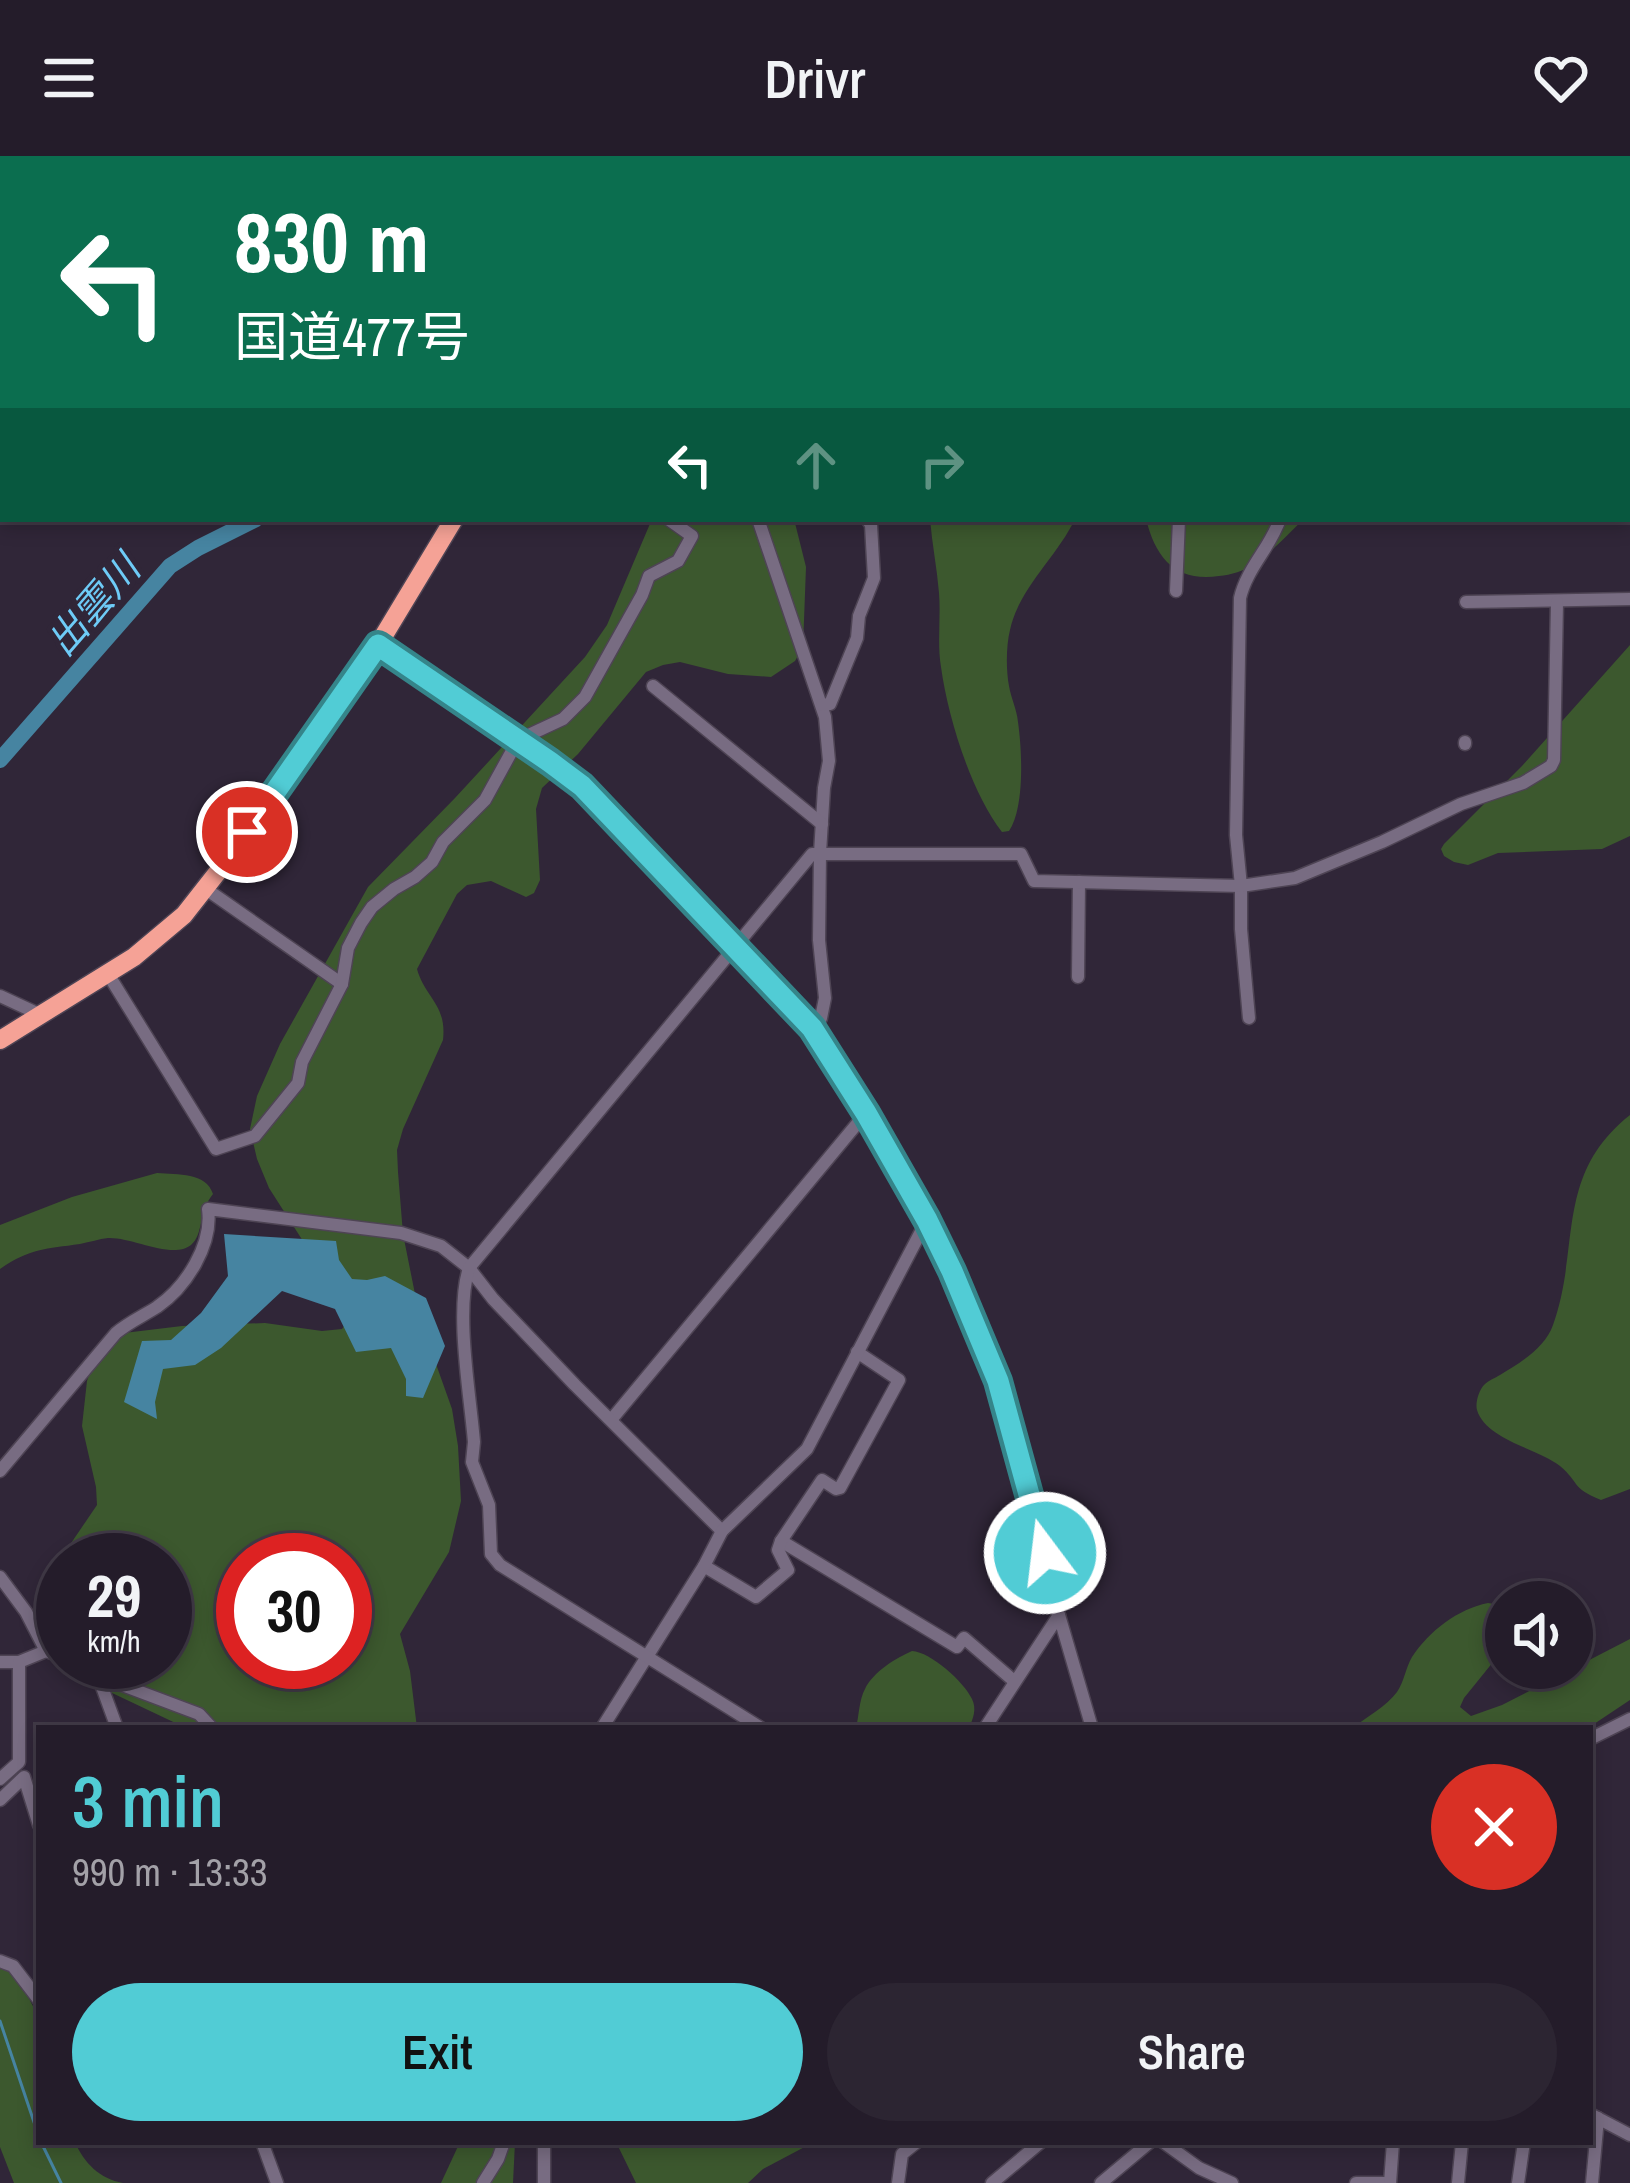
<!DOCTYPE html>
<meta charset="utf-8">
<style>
:root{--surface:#241c2a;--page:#2c2532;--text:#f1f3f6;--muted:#a3a1a8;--line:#413a47;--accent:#51ccd5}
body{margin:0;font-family:"Archivo Narrow","Noto Sans JP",sans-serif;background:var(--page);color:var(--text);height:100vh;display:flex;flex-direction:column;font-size:45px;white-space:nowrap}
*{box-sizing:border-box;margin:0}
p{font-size:39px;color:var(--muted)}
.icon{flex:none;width:66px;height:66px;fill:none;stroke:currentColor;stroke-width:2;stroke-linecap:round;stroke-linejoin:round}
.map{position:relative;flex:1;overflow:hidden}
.side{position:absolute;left:36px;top:1569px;width:1557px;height:420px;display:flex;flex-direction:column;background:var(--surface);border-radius:0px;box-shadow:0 6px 18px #0003,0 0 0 3px var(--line)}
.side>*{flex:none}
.guide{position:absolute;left:0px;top:0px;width:1632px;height:366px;box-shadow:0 6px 18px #0003,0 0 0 3px var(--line);background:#0b6e4f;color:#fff;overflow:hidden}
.buttons{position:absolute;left:1485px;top:1425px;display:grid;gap:24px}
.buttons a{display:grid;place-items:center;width:108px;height:108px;border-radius:50%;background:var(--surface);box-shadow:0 6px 18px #0003,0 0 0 3px var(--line);font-size:60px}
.speed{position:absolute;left:36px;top:1377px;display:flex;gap:24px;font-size:60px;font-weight:700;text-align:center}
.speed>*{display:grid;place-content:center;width:156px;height:156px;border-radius:50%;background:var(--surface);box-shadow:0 6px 18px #0003,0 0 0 3px var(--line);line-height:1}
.speed small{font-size:30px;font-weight:400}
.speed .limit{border:18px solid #d22;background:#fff;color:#111}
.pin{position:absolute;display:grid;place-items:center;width:102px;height:102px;color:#fff;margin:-51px;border:6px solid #fff;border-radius:50%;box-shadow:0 3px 12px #0007}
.me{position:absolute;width:132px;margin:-66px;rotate:345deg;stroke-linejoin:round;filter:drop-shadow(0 0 9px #0008)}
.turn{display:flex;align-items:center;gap:42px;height:252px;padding:0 36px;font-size:54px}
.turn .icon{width:156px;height:156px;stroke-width:2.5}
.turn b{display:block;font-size:84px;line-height:102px}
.lanes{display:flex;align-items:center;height:114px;padding:0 36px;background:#0003;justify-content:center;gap:60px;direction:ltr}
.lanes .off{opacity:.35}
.round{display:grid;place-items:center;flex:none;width:126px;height:126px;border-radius:63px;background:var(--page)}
.head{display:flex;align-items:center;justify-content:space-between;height:204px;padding:0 36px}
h1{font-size:72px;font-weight:600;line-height:90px;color:var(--accent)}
.button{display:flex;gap:24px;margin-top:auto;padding:24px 36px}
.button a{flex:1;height:138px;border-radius:72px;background:var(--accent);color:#111;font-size:48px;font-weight:600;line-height:138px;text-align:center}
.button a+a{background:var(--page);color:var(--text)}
header{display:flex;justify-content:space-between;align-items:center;height:156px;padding:0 36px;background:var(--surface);font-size:54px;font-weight:600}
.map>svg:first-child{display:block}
.green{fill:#3c582e;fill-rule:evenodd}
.water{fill:#4684a1}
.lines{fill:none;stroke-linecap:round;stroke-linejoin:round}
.stream{stroke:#4684a1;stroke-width:3}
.river{stroke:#4684a1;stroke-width:16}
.minor-casing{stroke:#4e4454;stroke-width:15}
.highway-casing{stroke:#4e4454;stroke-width:21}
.minor{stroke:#786c82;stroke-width:12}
.highway{stroke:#f5a296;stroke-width:18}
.route-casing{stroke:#35858a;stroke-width:30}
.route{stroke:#51ccd5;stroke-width:21}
.labels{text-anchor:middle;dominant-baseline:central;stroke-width:10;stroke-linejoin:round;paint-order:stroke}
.water-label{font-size:39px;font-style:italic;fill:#6ecbf7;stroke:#302638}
</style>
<header><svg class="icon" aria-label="menu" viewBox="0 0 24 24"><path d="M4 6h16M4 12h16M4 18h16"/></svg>Drivr<svg class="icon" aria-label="heart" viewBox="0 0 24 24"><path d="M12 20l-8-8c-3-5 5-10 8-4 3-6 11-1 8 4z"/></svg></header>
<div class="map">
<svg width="1630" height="2027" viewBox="0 0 1630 2027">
<rect width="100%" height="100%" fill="#302638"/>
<g class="green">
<path d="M652,363h142l12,48 -3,80 -8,14 -24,16 -43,-3 -48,-12 -17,3 -17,7 -68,82 -36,34 -6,21 4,71 -6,13 -8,4 -35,-16 -24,4 -10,9 -40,75c8,29 30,35 26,71l-40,89 -6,21 1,22 5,62 17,85 32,90 6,37 3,55 -12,51 -49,82 10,37 7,57h-231l-76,-36 -40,-30h95v-102h-102v93l-17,-31 -2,-21 2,-21 51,-75 -1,-18 -14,-61 5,-45 10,-30 27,-18 58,-7 83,-3 57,8 20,-2 9,-13 -82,-128 -12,-29 -7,-30 7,-33 23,-52 88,-157 87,-89 130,-141 22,-32zM243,1404h102v102h-102z"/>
<path d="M930,363h145c-18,38 -56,69 -65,111 -4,16 -4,40 -1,56 2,12 8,24 9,36 4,28 7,85 -9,109l-7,1c-31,-40 -54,-114 -61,-165 -4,-24 0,-50 -2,-74 -2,-25 -7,-49 -9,-74z"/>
<path d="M1146,363h158c-16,15 -32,33 -49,45 -11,7 -24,11 -36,12 -43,6 -63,-17 -73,-57z"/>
<polygon points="1630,489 1630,680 1602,693 1498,697 1468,709 1454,706 1444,700 1441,693 1444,688 1522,610"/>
<path d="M1630,959v374l-29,11c-30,-12 -21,-17 -41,-34 -21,-17 -74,-26 -83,-56 -2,-7 2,-20 7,-25 5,-5 11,-7 16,-10 20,-12 45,-27 53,-50 28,-78 1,-150 77,-210z"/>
<path d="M157,1017c21,2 49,-1 56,21 -15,18 -9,40 -22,51 -19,15 -58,-8 -83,-7 -9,1 -18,4 -28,6 -34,5 -50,4 -80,25v-44l72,-28z"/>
<path d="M1488,1447l18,3v40l-42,52 -4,9 11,9 31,-11 128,-66v61l-42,28h-235c13,-11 34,-22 44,-36 7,-10 9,-25 15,-35 17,-26 46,-48 76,-54z"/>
<path d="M912,1495c19,1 52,31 60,48 5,10 1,20 -3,29h-113c3,-12 3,-28 9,-39 8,-17 31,-31 47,-38z"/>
<path d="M0,1802l19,21 20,39v124h36c9,21 25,37 48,41h-109l-14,-36z"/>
<polygon points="460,1986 515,1986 513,2027 441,2027"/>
<polygon points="616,1986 814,1986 763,2013 748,2027 636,2027"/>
</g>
<polygon class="water" points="224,1078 336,1085 339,1104 352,1123 367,1124 385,1120 426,1142 445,1190 423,1242 406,1240 406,1223 391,1192 356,1196 335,1153 282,1135 221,1192 195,1209 163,1213 155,1246 157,1263 124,1246 142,1185 171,1184 201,1157 228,1120"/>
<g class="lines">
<g class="stream">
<polyline points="0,1865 39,1981"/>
<polyline points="41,1986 61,2027"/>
</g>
<g class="river">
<polyline points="537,0 538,3"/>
<polyline points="0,604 170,410 198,392 256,363"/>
</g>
<g class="minor-casing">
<g id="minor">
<polyline points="1170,0 1174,3"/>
<polyline points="1398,0 1400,3"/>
<polyline points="969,3 971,0"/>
<polyline points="1629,19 1630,19"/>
<polyline points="1629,233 1630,233"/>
<polyline points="758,363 825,561 829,605 824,632 820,697 819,784 825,842 821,862 812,872 839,910 927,1064 998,1225 1059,1459 1092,1572"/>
<polyline points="1176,435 1179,363"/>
<polyline points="1466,446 1630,443"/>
<polyline points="378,489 551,606 582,630 812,872"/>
<polyline points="653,530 822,668"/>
<polyline points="822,549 830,548 857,482 859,460 874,422 871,369 867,363"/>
<polyline points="1465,588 1465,586"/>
<polyline points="206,733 342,828"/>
<polyline points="108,818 216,993 255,980 298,927 302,906 342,828 348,792 361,767 372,751 394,733 415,721 432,706 443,686 485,644 518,584 563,563 585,541 642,439 649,420 678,405 692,380 668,363"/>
<polyline points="1078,821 1079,726"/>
<polyline points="0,840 41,859"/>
<path d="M1249,862l-8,-89v-43l-5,-51 4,-237c7,-30 30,-50 40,-79"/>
<polyline points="611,1264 866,957"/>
<path d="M0,1315l116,-138c13,-11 27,-17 41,-26 29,-20 56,-62 51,-98l193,24 40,13 28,22 24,31 82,86 147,146"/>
<polyline points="781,1385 957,1491 964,1482 1014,1525"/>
<polyline points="704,1410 756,1441 788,1414 778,1394 781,1385 822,1324 836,1333 840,1332 899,1224 857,1196"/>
<polyline points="0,1421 26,1456 46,1495 63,1501"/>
<polyline points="0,1506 19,1506 46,1495"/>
<polyline points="72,1506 98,1520 199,1558 212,1572"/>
<polyline points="98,1520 117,1572"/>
<polyline points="602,1572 704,1410 722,1375 807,1293 927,1064"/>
<path d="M761,1572l-261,-163 -9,-11 -2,-49 -17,-43 2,-20c-4,-48 -19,-131 -5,-174l343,-414h209l13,27 207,5 54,-8 87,-36 79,-38 62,-21 28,-17 3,-6 3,-158"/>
<polyline points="985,1572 1059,1459"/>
<polyline points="1590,1583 1630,1563"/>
<polyline points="0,1623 19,1606 19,1506"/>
<polyline points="0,1644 24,1621 39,1669"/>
<polyline points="0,1805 13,1810 39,1844"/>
<polyline points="1590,1958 1630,1979"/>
<polyline points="262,1986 277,2027"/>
<polyline points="544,1986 544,2027"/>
<polyline points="1163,1986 1199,2012 1232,2027"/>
<polyline points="483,2027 498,2003 504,1986"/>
<polyline points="898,2027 902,1998 917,1986"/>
<polyline points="992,2027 1041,1986"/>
<polyline points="1101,2027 1150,1986"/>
<polyline points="1356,2027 1387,2027"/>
<polyline points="1390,2027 1393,1986"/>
<polyline points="1458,2027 1462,1986"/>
<polyline points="1518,2027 1524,1986"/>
<polyline points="1592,2027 1598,1962"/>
</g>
</g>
<g class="highway-casing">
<g id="highway">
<polyline points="782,3 787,0"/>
<polyline points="0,884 134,801 184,759 224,708 378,489 454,363"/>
</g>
</g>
<use href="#minor" class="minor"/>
<use href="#highway" class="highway"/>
</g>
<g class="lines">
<g class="route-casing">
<polyline id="route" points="247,676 378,489 550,606 582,630 812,872 866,957 927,1064 952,1115 998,1225 1045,1397"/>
</g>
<use href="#route" class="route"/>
</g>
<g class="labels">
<g class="water-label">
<text transform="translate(93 449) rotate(-49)">出雲川</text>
</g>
</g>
</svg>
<div class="buttons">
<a><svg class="icon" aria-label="sound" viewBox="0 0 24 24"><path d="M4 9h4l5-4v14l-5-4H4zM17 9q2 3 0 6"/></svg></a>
</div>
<div class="speed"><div>29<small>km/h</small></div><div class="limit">30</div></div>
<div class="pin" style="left:247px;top:676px;background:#d93025"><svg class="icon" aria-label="arrive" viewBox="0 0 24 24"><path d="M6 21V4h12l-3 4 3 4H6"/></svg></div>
<svg class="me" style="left:1045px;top:1397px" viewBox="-20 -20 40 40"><circle r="17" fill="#51ccd5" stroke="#fff" stroke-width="3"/><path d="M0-11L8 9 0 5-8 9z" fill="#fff"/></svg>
<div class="guide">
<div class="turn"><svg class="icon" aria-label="left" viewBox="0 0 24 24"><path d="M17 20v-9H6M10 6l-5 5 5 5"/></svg><div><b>830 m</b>国道477号</div></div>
<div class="lanes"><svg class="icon" aria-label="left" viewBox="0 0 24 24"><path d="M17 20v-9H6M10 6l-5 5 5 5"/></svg><svg class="icon off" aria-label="ahead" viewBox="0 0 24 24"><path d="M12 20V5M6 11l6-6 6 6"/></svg><svg class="icon off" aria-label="right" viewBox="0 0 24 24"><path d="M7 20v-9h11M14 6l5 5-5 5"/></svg></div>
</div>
<section class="side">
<div class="head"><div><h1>3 min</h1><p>990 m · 13:33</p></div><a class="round" style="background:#d93025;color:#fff"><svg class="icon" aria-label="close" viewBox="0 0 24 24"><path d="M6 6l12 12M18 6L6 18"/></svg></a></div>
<div class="button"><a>Exit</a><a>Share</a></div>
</section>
</div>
